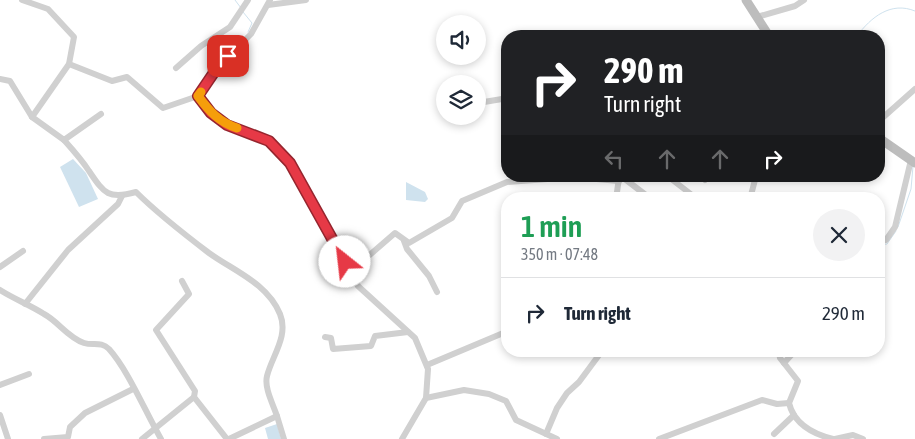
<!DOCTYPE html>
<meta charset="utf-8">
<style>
:root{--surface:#fff;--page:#f2f2f3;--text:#1f2937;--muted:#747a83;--line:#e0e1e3}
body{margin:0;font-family:"Asap Condensed",sans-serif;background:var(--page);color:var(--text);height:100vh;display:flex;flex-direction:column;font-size:19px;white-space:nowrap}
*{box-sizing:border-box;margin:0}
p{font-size:16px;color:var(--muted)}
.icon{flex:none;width:28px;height:28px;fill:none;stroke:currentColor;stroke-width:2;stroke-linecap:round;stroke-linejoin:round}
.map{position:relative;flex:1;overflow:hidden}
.sheet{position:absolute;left:501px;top:192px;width:384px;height:165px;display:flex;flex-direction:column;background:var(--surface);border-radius:20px;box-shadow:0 2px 8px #0003}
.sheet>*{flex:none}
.guide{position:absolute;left:501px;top:30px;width:384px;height:152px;border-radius:20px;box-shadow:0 2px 8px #0003;background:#202124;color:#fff;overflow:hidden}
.tools{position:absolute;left:436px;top:15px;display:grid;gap:10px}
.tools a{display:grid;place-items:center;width:50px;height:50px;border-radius:50%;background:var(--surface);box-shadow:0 2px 8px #0003;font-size:25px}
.pin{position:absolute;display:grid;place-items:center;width:42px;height:42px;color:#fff;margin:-21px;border-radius:10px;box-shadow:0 2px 8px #0006}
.me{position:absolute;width:55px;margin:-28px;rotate:331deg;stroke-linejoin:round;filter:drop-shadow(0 0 4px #0008)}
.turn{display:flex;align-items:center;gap:18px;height:105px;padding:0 20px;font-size:22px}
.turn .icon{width:65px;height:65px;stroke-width:2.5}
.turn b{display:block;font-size:35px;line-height:42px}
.lanes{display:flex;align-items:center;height:48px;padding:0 20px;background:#0003;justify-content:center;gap:25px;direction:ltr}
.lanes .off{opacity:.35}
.round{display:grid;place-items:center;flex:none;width:52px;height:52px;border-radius:26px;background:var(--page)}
.summary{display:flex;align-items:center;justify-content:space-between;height:85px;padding:0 20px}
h1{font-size:30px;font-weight:600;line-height:38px;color:#1e9e55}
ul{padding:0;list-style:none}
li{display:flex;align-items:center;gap:15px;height:70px;padding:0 20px;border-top:1px solid var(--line)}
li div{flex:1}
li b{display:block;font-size:19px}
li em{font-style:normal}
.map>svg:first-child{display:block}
.water{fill:#cfe2ee}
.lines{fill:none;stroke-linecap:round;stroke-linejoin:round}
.stream{stroke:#cfe2ee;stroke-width:1}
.street{stroke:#d0d0d0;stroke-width:6}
.secondary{stroke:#bdbdbd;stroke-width:9}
.route-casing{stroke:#96252e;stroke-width:12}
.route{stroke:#e63946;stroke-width:9}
.slow{stroke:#f59e0b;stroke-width:9}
</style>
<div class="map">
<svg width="915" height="439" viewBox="0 0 915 439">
<rect width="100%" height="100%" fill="#fff"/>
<g class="water">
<polygon points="73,159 86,173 98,199 79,207 60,167"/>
<polygon points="406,182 425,192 428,199 425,202 406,200"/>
<polygon points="277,424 281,439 268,439 265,428"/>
</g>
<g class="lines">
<g class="stream">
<polyline points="235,0 241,8"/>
<polyline points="243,12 252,23 248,32"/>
<path d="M857,36c14,-19 34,-35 58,-25"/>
<polyline points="898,227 911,189 913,166"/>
<polyline points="879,245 887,244 896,231"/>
</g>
<g class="street">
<polyline points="22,0 48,9 74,37 69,64 32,117"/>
<polyline points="270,0 251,34 217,68 198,96 211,113 227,125 269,141 290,163 358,286 415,338 428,369 426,398"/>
<polyline points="268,5 306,0"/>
<polyline points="757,17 795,6 804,0"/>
<polyline points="69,64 112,81 127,77 163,108 198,96"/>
<polyline points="176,68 201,46 230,27 248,0"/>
<polyline points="0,79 10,81 32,117 64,140 101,114"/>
<polyline points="478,103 508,98"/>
<polyline points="879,121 915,89"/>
<path d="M64,140c9,10 18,20 25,31 15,22 19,29 47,21 22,22 48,42 73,61 25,18 58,30 71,61 9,22 -8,42 -13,62 -3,12 6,28 10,40l-48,23"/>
<polyline points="621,176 651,199"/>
<polyline points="702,176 705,180 709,176"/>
<polyline points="670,178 692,195 690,199"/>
<polyline points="616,199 619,178"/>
<polyline points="750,199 756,176"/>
<polyline points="404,241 407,249 429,276 437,292"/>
<polyline points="879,241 886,240 895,227 911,160"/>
<polyline points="0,267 23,251"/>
<polyline points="350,272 395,233 409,243 452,218 462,201 507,182 574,177 619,181"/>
<polyline points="182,281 189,294 156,330 195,391 194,397 227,439"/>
<path d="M0,290c14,9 30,15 44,24 15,8 23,23 40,29 9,3 17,-2 25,6 19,21 37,64 52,90"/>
<polyline points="25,304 68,250 118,204 122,196"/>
<polyline points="325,337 331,338 333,349 371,346 375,336 408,332"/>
<path d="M779,351l1,7 18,23 -9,22c5,21 24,31 44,36"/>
<polyline points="784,363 795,351"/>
<polyline points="427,365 508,331"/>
<polyline points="0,385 29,374"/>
<polyline points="0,415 8,439"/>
<polyline points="277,416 284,439"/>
<polyline points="546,434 557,408 567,393 579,382 602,351"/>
<polyline points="774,434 794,415"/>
<polyline points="44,439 68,437 70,427 85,413 133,389"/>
<polyline points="142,439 194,397"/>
<polyline points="402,439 426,398 464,390 489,394 506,401 516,420 557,439"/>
<polyline points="659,439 762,400 777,404 789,403"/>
<polyline points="835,439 853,435 863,439"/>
</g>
<g class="secondary">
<polyline points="746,0 769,36"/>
<polyline points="879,138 915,163"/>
</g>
</g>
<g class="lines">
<g class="route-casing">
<polyline id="route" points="228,56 217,68 198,96 211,113 227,125 269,141 290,163 345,262"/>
</g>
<use href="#route" class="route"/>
<path class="slow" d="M201,92l-3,4c11,15 21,26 39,32"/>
</g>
</svg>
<div class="tools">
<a><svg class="icon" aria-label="sound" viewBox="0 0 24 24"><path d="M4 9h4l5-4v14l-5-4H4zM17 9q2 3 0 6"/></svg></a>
<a><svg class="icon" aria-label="layers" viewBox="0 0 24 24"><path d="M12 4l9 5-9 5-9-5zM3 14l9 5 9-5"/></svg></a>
</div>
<div class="pin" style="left:228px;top:56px;background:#d93025"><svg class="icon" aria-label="arrive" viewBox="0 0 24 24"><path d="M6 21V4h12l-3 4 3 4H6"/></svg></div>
<svg class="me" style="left:345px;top:262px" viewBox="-20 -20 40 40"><circle r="19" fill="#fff"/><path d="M0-13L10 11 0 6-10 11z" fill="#e63946"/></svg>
<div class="guide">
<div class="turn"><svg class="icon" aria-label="right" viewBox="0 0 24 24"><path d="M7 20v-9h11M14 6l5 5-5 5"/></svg><div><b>290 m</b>Turn right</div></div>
<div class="lanes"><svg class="icon off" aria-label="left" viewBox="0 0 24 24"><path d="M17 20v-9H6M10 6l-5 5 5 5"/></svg><svg class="icon off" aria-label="ahead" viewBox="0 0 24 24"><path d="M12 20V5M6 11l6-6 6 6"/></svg><svg class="icon off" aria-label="ahead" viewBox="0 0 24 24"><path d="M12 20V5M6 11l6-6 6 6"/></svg><svg class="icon" aria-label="right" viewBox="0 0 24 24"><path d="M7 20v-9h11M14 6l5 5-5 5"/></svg></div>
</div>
<section class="sheet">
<div class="summary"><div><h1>1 min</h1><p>350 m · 07:48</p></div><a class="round"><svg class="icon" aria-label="close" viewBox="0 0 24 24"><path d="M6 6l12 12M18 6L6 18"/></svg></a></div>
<ul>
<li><svg class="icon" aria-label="right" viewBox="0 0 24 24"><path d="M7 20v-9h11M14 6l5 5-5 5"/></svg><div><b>Turn right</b></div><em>290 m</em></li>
</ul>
</section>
</div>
